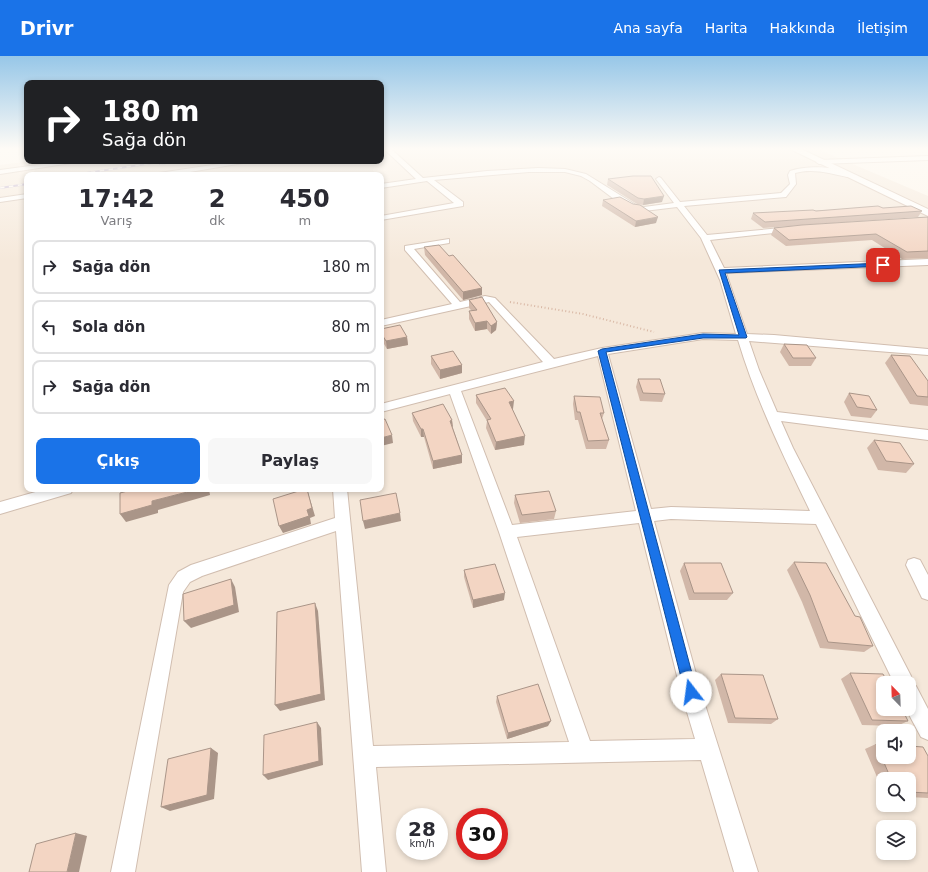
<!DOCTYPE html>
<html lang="tr">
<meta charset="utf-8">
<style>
:root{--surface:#fff;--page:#f7f7f7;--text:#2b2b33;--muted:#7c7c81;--line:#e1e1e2;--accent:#1a73e8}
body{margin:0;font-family:"DejaVu Sans",sans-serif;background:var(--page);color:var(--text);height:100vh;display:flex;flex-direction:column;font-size:15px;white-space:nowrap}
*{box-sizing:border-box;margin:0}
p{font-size:13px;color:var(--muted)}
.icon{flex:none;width:22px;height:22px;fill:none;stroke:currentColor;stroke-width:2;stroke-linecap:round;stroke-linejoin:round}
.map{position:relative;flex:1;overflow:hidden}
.drawer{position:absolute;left:24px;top:116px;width:360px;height:320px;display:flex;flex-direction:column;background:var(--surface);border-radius:8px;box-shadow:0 2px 6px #0003}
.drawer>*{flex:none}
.banner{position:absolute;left:24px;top:24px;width:360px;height:84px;border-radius:8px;box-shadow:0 2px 6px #0003;background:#202124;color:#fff;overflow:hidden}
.needle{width:26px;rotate:337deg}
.buttons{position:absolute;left:876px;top:620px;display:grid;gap:8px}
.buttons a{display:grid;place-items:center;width:40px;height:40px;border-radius:8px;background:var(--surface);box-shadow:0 2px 6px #0003;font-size:20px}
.speed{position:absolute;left:396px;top:752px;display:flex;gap:8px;font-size:20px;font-weight:700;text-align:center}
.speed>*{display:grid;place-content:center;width:52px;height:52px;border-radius:50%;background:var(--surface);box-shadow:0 2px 6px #0003;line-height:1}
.speed small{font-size:10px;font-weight:400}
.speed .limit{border:6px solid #d22;background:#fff;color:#111}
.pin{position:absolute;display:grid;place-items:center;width:34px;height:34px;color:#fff;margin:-17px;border-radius:8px;box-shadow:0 2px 6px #0006}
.me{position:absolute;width:44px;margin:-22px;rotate:345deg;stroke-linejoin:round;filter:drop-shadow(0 0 3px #0008)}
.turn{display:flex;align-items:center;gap:14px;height:84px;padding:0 12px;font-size:18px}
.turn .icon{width:52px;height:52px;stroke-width:2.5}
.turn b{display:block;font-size:28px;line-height:34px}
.eta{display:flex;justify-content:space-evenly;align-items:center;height:68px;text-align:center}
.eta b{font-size:24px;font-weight:700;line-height:28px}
.button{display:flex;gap:8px;margin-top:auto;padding:8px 12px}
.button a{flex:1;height:46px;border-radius:8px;background:var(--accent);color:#fff;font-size:16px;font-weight:700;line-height:46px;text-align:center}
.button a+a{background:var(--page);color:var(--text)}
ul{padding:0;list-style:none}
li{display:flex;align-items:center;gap:12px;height:54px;margin:0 8px 6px;padding:0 4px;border:2px solid var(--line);border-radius:8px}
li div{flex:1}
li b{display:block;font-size:15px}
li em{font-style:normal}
header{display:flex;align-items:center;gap:24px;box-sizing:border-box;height:56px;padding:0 20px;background:var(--accent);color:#fff}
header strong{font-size:19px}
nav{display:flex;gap:22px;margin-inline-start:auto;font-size:14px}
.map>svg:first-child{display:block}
.residential{fill:#f5e8da;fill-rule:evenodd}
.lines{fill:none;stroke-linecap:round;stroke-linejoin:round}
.minor-casing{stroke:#d1beb0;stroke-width:2}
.secondary-casing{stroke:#d6c0b0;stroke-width:2}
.path{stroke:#d9b8a5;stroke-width:2;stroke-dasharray:1 2.5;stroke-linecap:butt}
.minor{fill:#fff;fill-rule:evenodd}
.secondary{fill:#fff;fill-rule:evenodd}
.rail-casing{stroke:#b9a8c9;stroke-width:2}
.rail{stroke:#fffaf3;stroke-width:1.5;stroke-dasharray:4.5;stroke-linecap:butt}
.wall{fill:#d1b7a8}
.shaded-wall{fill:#aa9588}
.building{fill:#f3d5c3;stroke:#aa9588}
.route{fill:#1a73e8;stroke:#114b97}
</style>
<header>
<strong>Drivr</strong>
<nav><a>Ana sayfa</a><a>Harita</a><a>Hakkında</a><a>İletişim</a></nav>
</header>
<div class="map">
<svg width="928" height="816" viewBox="0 0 928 816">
<rect width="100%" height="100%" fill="#fdf6ec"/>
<path class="residential" d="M381,92h434l113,48v676h-928v-707l31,-4h350zM27,119h354v314h-354zM883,627h26v26h-26zM883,675h26v26h-26zM883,723h26v26h-26zM405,761h34v34h-34zM465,761h34v34h-34zM883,771h26v26h-26z"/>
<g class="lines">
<g class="minor-casing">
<g id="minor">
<path d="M383,92h7l33,30 64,-7 51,-3 27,1 21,5 50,31 8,2 30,-4 -18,-24 3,-2 2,1 19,24 101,-9 9,-9 -2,-9 2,-4c15,-5 47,-6 60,4l-3,2c-17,-4 -35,-9 -52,-4l1,11 -10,13 -102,9 23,29 85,-8 4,2 -4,2 -82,9 14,28 204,-9v6l-202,8 21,61 27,1 154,14v6l-179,-14 10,29 18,42 151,18v10l-147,-19 12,27 118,228 2,9 3,1 12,23v31l-7,-3 -15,-28h3v-26h-15l-78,-159 -145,-5 -17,2 47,171 57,180h-24l-33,-112 -325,7 10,105h-24l-26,-341 -134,45 -12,6 -7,10 -48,280h-24l58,-287 9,-13 13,-7 144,-47 -2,-29h14l26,257 196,-4 -70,-210 -49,-138 -69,18v-8l162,-42 -54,-60 -108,24v-6l71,-16 -47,-54v-4l44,-7v4l-35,6 46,53 25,-6 10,2 59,61 48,-11 101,-15 33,1 -16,-54 -19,-42 -24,-31 -33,4 -12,-2 -18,-10 -24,-18 -9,-5 -16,-4h-36l-95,8 29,22v4l-82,14v-4l73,-13 -27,-22 -46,7v-4l35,-5zM703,283l35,1c18,60 45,115 72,171l-139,-4 -20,2 -43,-155zM598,300l38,155 -124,14 -51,-134zM639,467l42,169 14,47 -105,2 -73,-204z"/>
<polygon points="928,100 928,104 819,108 816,106 819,104"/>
<polygon points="67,105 84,105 0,118 0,114"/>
<polygon points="239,105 255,105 172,119 156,119 159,117"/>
<polygon points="27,138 27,142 0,146 0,142"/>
<polygon points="46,433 73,433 71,437 0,458 0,446"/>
<polygon points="914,502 920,504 928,519 928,544 922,542 906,509 908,504"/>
</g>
</g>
<g class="secondary-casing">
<polygon id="secondary" points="788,92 799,92 928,153 928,160"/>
</g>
<polyline class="path" points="510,246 583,258 654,276"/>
<use href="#minor" class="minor"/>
<use href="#secondary" class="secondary"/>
<g class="rail-casing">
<g id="rail">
<polyline points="160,108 180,105"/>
<polyline points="73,119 166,105"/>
<polyline points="0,132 27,128"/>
</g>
</g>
<use href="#rail" class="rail"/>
</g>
<g class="wall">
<polygon points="608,123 662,146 643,149 637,148 607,129"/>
<polygon points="603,144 656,167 635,171 602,150"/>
<polygon points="883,152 922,155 918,161 763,172 751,163 753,157"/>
<polygon points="928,161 928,202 902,203 872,184 786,190 771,179 774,172"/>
<polygon points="424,191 449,200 482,232 482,239 463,244 425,199"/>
<polygon points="469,244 497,266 496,274 491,278 487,273 475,275 469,263 469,255 472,255 469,252"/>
<polygon points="381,273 407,281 408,289 387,293 381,283"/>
<polygon points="784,288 816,302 811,310 789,310 780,296"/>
<polygon points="891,299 928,325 928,350 910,348 885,307"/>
<polygon points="431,300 462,309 462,317 440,323 431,308"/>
<polygon points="638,323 665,338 662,346 640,345 636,331"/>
<polygon points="849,337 877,354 871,362 851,360 844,346"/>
<polygon points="476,339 513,353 512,353 524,389 495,394 486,372 487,365 476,347"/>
<polygon points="574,340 604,357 602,363 609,384 606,393 586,393 578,364 575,364 573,348"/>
<polygon points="412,357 452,364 453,372 462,399 462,407 433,413 424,381 421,381 413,365"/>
<polygon points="874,384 914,408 906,417 878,414 867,392"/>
<polygon points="515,439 556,455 554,463 520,467 514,447"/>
<polygon points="794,506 855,560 873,590 864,596 820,592 802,546 787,514"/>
<polygon points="684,507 733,537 727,544 689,544 680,515"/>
<polygon points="464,514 504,544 473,552 464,521"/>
<polygon points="850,617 908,665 897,670 862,669 841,623"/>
<polygon points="721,618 778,663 771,668 728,667 715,624"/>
<polygon points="497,640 548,670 507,683 496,646"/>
<polygon points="876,688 928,700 928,742 909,741 909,723 883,723 883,735 865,693"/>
</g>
<g class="shaded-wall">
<polygon points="664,140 662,146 643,149 644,143"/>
<polygon points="658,161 656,167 635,171 636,165"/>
<polygon points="482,232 482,239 463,244 463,236"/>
<polygon points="487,265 487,273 475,275 475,267"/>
<polygon points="497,266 496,274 491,278 491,270"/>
<polygon points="407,281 408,289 387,293 386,285"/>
<polygon points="462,309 462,317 440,323 440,314"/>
<polygon points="514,345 513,353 508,354 509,346"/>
<polygon points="452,364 453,372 450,365"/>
<polygon points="421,373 423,373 424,381 421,381"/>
<polygon points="392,379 393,387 381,390 381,382"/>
<polygon points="525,380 524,389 495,394 496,386"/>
<polygon points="462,399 462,407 433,413 433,405"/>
<polygon points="199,433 209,433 210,439 158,454 158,457 126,466 120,458 152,445"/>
<polygon points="307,433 315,460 310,462 311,468 283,477 279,470 307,454"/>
<polygon points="400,457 401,465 365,473 363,465"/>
<polygon points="231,523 235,531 239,556 191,572 184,565"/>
<polygon points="505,537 504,544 473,552 473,544"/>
<polygon points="315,547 318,555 325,644 280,655 275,649"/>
<polygon points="551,665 548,670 507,683 508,677"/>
<polygon points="317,666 321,672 323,709 268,724 263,719"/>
<polygon points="211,692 218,697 214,743 170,755 161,751"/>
<polygon points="76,777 87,780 79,816 67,816"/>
</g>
<g class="building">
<polygon points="633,120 651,120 664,140 644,143 638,142 608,123"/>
<polygon points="620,141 633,148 640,149 658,161 636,165 603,144"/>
<polygon points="878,150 883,152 911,150 922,155 765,166 753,157 813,154 816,155"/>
<polygon points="928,161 928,195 907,196 876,178 789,184 774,172 802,169"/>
<polygon points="439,189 449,200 453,199 482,232 463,236 424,191"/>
<polygon points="482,241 497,266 491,270 487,265 475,267 469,255 477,254 469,244"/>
<polygon points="400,269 407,281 386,285 381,277 381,273"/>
<polygon points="784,288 807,289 816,302 793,302"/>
<polygon points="453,295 462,309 440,314 431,300"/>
<polygon points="891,299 910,300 928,325 928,341 917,340"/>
<polygon points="638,323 660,323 665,338 643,337"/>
<polygon points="505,332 514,345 509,346 525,380 496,386 487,364 491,363 476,339"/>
<polygon points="849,337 869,340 877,354 857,351"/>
<polygon points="574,340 600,341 604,357 600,357 609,384 588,385 580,356 577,356"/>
<polygon points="443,348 452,364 450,365 462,399 433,405 423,373 421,373 412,357"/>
<polygon points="385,363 392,379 381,382 381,364"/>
<polygon points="874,384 900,387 914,408 886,405"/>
<polygon points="135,433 199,433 152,445 152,449 120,458 120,437"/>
<polygon points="305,433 307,433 312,452 307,454 309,460 279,470 273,443"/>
<polygon points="549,435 556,455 522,459 515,439"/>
<polygon points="396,437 400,457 363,465 360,444"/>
<polygon points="794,506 826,507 855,560 860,561 873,590 828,586 810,539"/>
<polygon points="684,507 721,507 733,537 694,537"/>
<polygon points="495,508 505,537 473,544 464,514"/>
<polygon points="231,523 234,549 184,565 183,538"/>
<polygon points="315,547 321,638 275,649 277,556"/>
<polygon points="850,617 883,618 888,627 883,627 883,653 902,653 908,665 872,664"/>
<polygon points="721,618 763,619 778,663 735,662"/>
<polygon points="538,628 551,665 508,677 497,640"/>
<polygon points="317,666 319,705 263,719 264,679"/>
<polygon points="876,688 883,689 883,701 909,701 909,690 923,691 928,700 928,737 909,736 909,723 891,723"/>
<polygon points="211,692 207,739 161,751 168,703"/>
<polygon points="76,777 67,816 29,816 36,788"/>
</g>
<linearGradient id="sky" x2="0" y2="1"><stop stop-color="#97c7e8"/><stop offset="0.45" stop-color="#fefbf6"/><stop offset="1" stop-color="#fefbf6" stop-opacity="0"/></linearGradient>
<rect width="928" height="206" fill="url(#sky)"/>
<polygon class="route" points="883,207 885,210 725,217 747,281 746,282 703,282 606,296 697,636 695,641 691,643 686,641 598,295 602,293 703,278 739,279 719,214"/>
</svg>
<div class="buttons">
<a><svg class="needle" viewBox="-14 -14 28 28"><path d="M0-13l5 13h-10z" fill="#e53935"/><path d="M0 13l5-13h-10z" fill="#7c7c81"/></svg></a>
<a><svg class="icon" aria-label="sound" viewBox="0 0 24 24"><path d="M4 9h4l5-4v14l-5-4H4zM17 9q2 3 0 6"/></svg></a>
<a><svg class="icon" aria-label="search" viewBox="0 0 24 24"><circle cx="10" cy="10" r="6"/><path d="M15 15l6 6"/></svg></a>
<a><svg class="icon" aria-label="layers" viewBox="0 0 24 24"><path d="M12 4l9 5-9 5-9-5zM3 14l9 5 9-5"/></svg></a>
</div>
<div class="speed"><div>28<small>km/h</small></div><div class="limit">30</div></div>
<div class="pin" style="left:883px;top:209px;background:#d93025"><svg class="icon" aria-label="arrive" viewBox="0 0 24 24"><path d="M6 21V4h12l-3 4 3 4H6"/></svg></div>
<svg class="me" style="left:691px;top:636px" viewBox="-20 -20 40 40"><circle r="19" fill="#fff"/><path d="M0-13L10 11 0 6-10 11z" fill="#1a73e8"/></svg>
<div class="banner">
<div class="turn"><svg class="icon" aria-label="right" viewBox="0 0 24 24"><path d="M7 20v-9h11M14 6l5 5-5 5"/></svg><div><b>180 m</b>Sağa dön</div></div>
</div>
<section class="drawer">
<div class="eta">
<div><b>17:42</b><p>Varış</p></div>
<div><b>2</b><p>dk</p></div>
<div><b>450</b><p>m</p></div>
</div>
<ul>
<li><svg class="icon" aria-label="right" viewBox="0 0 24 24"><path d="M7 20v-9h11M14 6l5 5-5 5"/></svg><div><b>Sağa dön</b></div><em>180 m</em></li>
<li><svg class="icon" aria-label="left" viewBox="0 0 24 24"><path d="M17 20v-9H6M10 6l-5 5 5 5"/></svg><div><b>Sola dön</b></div><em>80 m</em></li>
<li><svg class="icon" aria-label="right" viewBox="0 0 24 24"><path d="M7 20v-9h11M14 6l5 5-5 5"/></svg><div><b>Sağa dön</b></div><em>80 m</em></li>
</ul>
<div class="button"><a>Çıkış</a><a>Paylaş</a></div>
</section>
</div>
